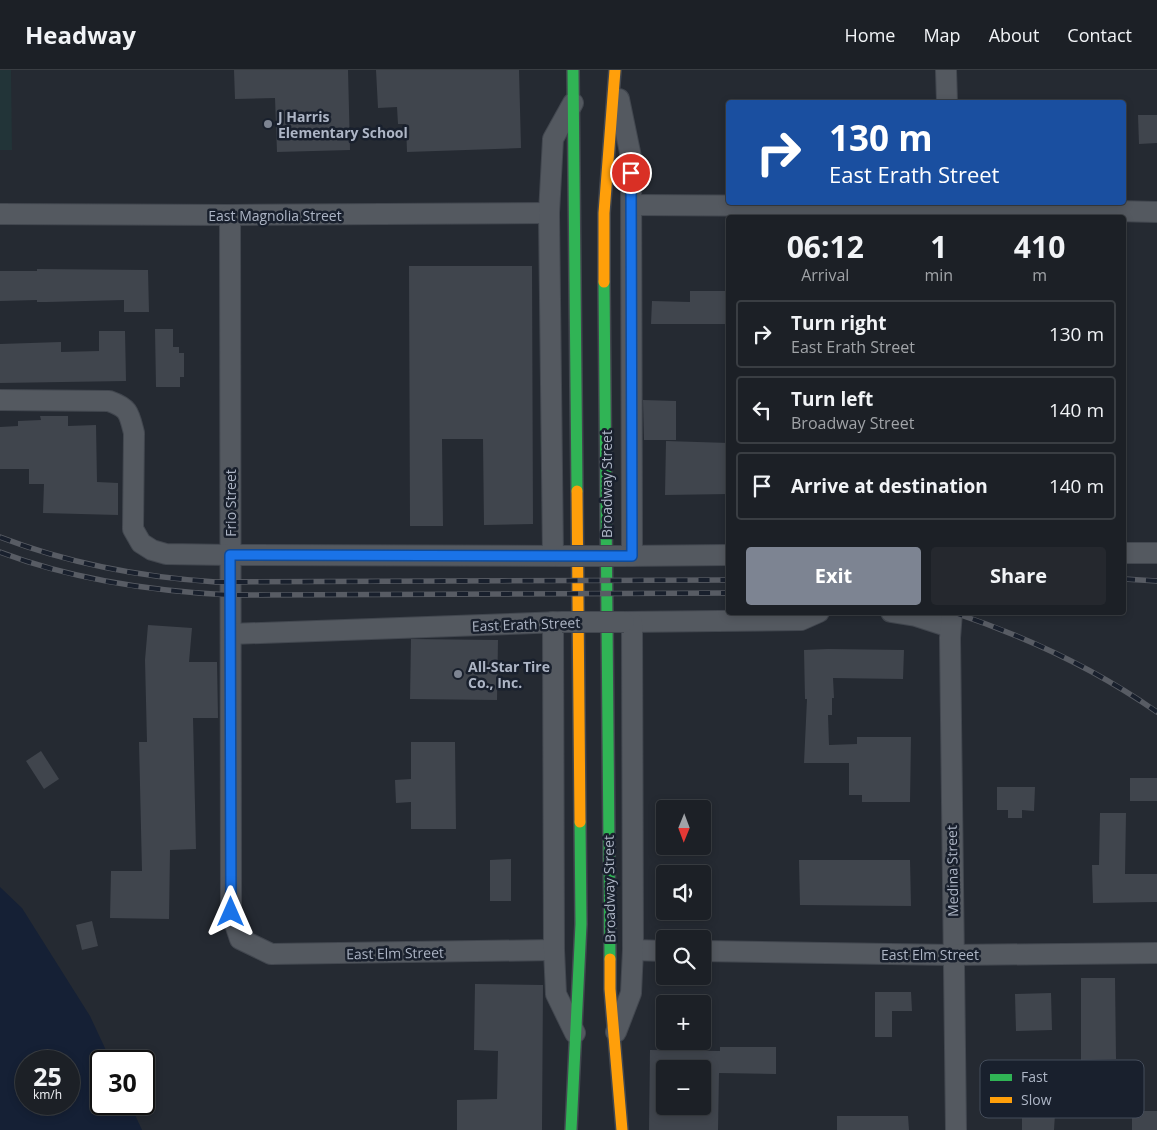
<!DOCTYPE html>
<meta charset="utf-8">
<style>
:root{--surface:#1c2026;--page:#25282e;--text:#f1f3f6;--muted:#a0a3a7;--line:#3a3e43;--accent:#7d8492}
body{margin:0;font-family:"Open Sans",sans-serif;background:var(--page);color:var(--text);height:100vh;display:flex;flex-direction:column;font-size:19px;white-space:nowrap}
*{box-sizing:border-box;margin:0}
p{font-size:16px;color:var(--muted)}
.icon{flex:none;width:28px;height:28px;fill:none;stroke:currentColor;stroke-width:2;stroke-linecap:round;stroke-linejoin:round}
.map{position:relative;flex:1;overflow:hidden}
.side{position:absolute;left:726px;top:145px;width:400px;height:400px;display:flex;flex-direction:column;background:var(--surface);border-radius:5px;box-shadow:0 2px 8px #0003,0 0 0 1px var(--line)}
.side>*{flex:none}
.top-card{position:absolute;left:726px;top:30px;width:400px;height:105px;border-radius:5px;box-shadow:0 2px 8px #0003,0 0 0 1px var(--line);background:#1a4fa0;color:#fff;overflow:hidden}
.needle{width:32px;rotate:181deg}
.controls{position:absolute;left:656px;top:730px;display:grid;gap:10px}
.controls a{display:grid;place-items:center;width:55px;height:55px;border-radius:5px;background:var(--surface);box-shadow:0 2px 8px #0003,0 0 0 1px var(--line);font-size:25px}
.speed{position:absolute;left:15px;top:980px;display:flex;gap:10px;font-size:25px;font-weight:700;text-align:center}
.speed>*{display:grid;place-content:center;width:65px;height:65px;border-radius:50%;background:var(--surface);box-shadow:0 2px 8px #0003,0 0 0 1px var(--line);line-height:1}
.speed small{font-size:12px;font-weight:400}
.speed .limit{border:2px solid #111;border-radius:8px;background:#fff;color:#111}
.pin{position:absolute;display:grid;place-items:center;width:42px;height:42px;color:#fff;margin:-21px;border:2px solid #fff;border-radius:50%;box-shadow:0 1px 5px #0007}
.me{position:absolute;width:55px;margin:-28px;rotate:0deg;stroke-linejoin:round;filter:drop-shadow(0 0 4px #0008)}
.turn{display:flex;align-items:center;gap:18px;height:105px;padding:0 20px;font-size:22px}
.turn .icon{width:65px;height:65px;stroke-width:2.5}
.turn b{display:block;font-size:35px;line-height:42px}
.eta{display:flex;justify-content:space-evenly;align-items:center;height:85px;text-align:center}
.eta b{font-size:30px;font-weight:700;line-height:35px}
.action{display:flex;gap:10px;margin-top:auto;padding:10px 20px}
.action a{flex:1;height:58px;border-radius:5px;background:var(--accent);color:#fff;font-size:20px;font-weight:700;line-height:58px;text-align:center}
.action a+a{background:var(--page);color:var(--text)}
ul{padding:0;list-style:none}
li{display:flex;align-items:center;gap:15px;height:68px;margin:0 10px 8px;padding:0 10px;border:2px solid var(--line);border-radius:5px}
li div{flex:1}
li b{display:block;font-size:19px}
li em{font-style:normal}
header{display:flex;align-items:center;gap:30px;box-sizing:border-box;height:70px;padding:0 25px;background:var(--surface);border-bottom:1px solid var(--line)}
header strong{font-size:24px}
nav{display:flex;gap:28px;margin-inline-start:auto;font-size:18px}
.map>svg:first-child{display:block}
.green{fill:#223438}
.water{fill:#152035;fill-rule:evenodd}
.building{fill:#40454d;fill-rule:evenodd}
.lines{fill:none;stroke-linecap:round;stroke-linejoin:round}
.street-casing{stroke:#42474f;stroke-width:22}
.fast-casing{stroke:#42474f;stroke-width:14}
.slow-casing{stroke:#42474f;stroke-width:14}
.street{stroke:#545960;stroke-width:20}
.fast{stroke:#30b455;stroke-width:11}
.slow{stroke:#ff9f0a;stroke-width:11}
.rail-casing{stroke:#585c64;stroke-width:5.5}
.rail{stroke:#19202d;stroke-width:4;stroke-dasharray:11;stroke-linecap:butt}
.street-bridge-casing{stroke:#42474f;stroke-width:22;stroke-linecap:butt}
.street-bridge{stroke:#545960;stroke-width:20}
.route-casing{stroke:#114b97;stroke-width:12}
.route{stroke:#1a73e8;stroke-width:9}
.poi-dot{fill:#7d8492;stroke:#19202d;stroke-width:2}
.labels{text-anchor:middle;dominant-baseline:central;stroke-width:5;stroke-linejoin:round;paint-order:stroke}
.poi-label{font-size:14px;font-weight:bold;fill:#adb5c5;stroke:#19202d;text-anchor:start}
.street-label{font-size:14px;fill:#adb5c5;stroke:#19202d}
.key{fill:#19202d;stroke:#454d5b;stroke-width:1}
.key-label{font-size:14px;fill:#adb5c5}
</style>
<header>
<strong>Headway</strong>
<nav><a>Home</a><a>Map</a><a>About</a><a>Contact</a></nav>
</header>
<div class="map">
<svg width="1157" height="1060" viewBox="0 0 1157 1060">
<rect width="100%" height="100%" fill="#252a32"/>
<polygon class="green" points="0,0 11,0 12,80 0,80"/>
<path class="water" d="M0,817l22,21 68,108 21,45h-10v43h29l12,26h-142zM26,991h43v43h-43z"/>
<g class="building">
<polygon points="234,0 348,0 350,80 277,82 275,28 235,29"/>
<polygon points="376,0 519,0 521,78 407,82 406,54 398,54 397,37 378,38"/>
<polygon points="1138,45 1157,45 1157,73 1139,74"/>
<polygon points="409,196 532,196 533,454 484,455 483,369 442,369 443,456 410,456"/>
<polygon points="37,199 148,200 149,242 124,242 124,230 47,232 37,232 37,230 0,231 0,201 37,201"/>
<polygon points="690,221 729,221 729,254 651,254 652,231 690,232"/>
<polygon points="155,259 173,259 173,277 179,277 179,283 184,283 184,307 180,307 180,317 156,317"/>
<polygon points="99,261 125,261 126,311 0,313 0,274 61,272 61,282 99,281"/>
<polygon points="643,330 676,331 676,370 644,370"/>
<polygon points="40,346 68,346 68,356 96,355 97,412 118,413 118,445 43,443 44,414 29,414 29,399 0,399 0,357 18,356 18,351 41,350"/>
<polygon points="666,371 729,373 729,424 665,425"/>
<polygon points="148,555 192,558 189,592 217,592 218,648 193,648 196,779 170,780 169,849 110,848 111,801 142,801 139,672 147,672 145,590"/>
<polygon points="411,569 498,570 497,630 410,629"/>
<polygon points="828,579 904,580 903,609 833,608 834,628 832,628 832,645 828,645 829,675 857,674 857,667 911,667 910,732 862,732 862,725 849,725 849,693 804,693 807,629 805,629 804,580"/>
<polygon points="411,672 455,672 456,759 411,759 411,732 396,733 395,710 411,709"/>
<polygon points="41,681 59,709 44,719 26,691"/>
<rect x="1130" y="708" width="27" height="23"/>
<polygon points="997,717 1035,717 1034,741 1022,740 1022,748 1008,748 1008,740 997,740"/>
<polygon points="1100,743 1126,743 1125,804 1157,804 1157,832 1093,833 1092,795 1099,795"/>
<polygon points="511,789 511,831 490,831 490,790"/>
<polygon points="799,790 910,790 911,836 800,835"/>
<polygon points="92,851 98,876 82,880 76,855"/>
<polygon points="1081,908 1115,908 1116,989 1081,990"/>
<polygon points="475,914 543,915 542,1060 457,1060 457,1030 497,1029 498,981 474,980"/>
<polygon points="875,922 911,922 912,941 892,941 892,967 875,967"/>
<polygon points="1051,923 1052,960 1016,961 1015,924"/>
<path d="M720,977h56v27l-57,-1 -1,57h-69l1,-80 70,1zM665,999h37v37h-37z"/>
<rect x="1132" y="1041" width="25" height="19"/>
<polygon points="1022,1043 1055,1044 1054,1060 1022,1060"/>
<polygon points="837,1046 908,1046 909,1060 837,1060"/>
</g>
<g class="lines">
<g class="street-casing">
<g id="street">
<polyline points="946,0 947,32"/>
<polyline points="619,29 631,87 632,486"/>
<polyline points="632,135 949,137 1157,142"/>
<polyline points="0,144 230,145 549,143"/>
<polyline points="230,145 231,842 240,869 271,884 554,880"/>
<path d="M0,330l109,1c20,7 20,12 25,32l-1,96 8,14 11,7 14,4 64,1 334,1"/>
<polyline points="1124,483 1157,483"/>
<polyline points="553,486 549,143 553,69 573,33"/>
<polyline points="622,486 729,485"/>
<polyline points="891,542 916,546 950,557"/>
<polyline points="952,542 950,568 956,1060"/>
<polyline points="553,552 554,880 556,924 575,963"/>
<polyline points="624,552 801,550 819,542"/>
<polyline points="231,564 562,552"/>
<polyline points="633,880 665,881"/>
<polyline points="702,881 953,885 1157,883"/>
<polyline points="616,962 631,923 633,880 632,552"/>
</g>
</g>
<g class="fast-casing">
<g id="fast">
<polyline points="573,0 577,421"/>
<polyline points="604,212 610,889"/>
<polyline points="571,1060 581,854 580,752"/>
</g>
</g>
<g class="slow-casing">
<g id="slow">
<polyline points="604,212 604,143 615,0"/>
<polyline points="577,421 580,752"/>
<polyline points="610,889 610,919 622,1060"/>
</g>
</g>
<use href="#street" class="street"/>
<use href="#fast" class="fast"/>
<use href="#slow" class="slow"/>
<g class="rail-casing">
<g id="rail">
<path d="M0,467c70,27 141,40 216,45l513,-2"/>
<path d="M0,482c74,28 151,39 230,43l499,-2"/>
<polyline points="1124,509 1157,511"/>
<path d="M952,542c73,24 142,56 205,100"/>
</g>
</g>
<use href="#rail" class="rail"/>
<g class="street-bridge-casing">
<g id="street-bridge">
<polyline points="564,486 622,486"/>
<polyline points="562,552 624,552"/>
</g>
</g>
<use href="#street-bridge" class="street-bridge"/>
</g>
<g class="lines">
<g class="route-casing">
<polyline id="route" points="231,842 230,485 632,486 631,103"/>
</g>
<use href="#route" class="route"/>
</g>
<g class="poi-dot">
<circle cx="268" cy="54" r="5"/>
<circle cx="458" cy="604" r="5"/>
</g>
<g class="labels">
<g class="poi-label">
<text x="278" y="46">J Harris<tspan x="278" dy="16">Elementary School</tspan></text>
<text x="468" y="596">All-Star Tire<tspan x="468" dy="16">Co., Inc.</tspan></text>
</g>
<g class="street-label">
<text x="275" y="145">East Magnolia Street</text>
<text transform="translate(606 414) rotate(-90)">Broadway Street</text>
<text transform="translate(230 433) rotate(-90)">Frio Street</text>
<text transform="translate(526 554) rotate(-2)">East Erath Street</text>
<text transform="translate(952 801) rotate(-91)">Medina Street</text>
<text transform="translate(609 819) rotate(-91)">Broadway Street</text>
<text transform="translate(395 883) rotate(-1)">East Elm Street</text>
<text x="930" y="884">East Elm Street</text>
</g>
</g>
<rect x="980" y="990" width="164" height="58" rx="8" class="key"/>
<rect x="990" y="1004" width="22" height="7" fill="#30b455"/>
<rect x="990" y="1027" width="22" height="6" fill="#ff9f0a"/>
<g class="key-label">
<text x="1021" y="1012">Fast</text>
<text x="1021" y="1035">Slow</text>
</g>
</svg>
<div class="controls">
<a><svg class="needle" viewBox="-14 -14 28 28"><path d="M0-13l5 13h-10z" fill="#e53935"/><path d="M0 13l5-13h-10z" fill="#a0a3a7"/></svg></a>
<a><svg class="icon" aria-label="sound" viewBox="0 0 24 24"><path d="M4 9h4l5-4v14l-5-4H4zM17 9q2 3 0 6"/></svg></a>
<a><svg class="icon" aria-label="search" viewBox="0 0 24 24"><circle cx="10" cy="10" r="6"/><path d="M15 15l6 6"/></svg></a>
<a>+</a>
<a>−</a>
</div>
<div class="speed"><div>25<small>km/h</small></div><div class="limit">30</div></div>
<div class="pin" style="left:631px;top:103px;background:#d93025"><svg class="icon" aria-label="arrive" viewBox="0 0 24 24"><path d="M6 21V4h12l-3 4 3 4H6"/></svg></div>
<svg class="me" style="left:231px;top:842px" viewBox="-20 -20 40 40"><path d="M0-17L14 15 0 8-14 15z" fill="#1a73e8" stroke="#fff" stroke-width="4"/></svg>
<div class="top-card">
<div class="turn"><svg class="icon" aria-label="right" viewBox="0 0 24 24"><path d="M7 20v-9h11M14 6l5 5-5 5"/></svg><div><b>130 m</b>East Erath Street</div></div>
</div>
<section class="side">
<div class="eta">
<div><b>06:12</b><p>Arrival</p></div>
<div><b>1</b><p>min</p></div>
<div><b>410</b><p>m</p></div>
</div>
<ul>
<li><svg class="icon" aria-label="right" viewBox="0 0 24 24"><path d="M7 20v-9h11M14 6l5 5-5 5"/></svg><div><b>Turn right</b><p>East Erath Street</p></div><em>130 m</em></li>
<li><svg class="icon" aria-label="left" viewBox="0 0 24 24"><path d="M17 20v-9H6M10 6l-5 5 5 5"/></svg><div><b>Turn left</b><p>Broadway Street</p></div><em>140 m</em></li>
<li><svg class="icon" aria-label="arrive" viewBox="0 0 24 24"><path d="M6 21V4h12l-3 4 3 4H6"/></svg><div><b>Arrive at destination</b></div><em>140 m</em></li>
</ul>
<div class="action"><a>Exit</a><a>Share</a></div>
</section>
</div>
